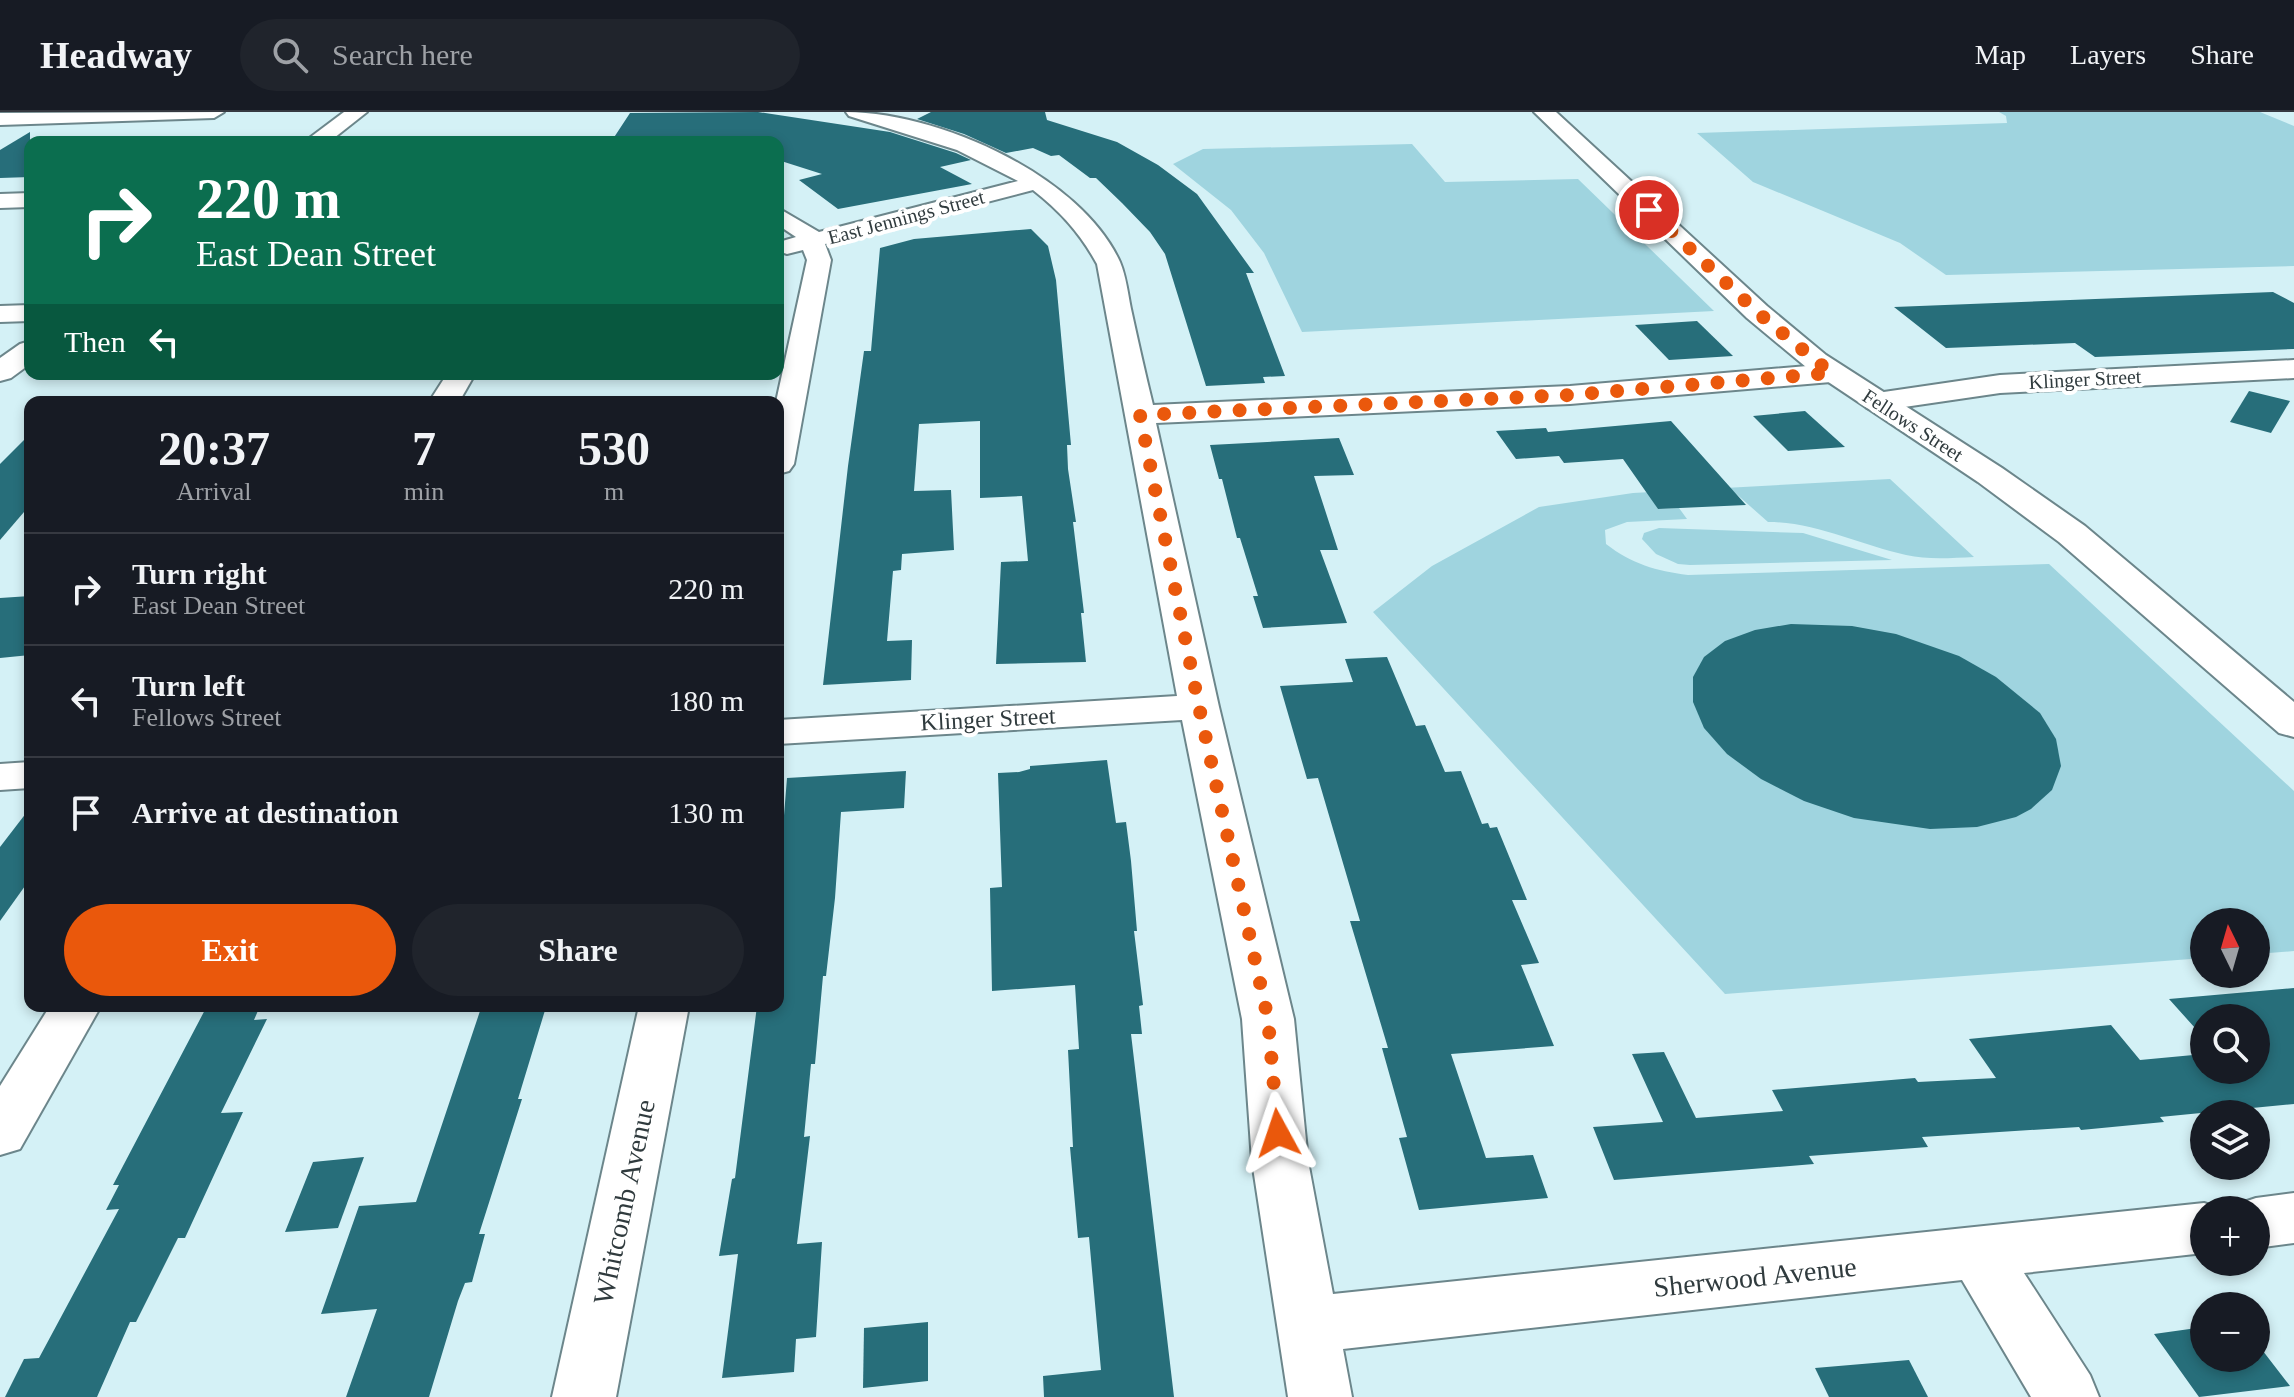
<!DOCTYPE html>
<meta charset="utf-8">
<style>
:root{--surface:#171b24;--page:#20242c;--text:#f1f3f6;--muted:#9ea1a6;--line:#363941;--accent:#ea580c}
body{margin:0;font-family:Georgia,serif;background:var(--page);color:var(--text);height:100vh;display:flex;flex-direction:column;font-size:30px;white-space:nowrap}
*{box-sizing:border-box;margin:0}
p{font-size:26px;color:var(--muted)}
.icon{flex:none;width:44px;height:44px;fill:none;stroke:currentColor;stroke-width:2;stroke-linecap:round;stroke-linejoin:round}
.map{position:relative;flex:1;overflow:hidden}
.details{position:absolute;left:24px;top:284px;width:760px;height:616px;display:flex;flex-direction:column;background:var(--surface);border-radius:16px;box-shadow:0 4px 12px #0003}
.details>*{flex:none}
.top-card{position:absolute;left:24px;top:24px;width:760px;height:244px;border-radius:16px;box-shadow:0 4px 12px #0003;background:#0b6e4f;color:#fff;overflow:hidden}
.needle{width:52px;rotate:355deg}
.tools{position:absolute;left:2190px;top:796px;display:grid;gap:16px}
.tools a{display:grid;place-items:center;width:80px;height:80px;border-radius:50%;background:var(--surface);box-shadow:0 4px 12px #0003;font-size:40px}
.pin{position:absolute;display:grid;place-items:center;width:68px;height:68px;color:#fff;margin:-34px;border:4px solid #fff;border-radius:50%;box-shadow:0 2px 8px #0007}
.me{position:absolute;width:88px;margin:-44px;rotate:355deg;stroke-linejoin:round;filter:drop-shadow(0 0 6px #0008)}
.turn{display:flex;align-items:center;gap:28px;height:168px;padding:0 40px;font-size:36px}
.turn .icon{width:104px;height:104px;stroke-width:2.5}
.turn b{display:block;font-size:56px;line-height:68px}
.then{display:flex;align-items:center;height:76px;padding:0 40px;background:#0003;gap:16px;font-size:30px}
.eta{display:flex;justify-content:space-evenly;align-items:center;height:136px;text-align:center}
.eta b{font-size:48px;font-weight:600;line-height:56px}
.action{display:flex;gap:16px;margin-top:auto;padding:16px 40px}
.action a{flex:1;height:92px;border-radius:48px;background:var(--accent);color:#fff;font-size:32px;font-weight:600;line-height:92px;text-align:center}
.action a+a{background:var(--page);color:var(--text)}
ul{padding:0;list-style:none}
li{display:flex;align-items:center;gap:24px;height:112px;padding:0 40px;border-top:2px solid var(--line)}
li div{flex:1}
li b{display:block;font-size:30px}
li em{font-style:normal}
header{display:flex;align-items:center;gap:48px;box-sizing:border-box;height:112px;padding:0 40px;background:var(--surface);border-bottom:2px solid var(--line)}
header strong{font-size:38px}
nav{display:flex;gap:44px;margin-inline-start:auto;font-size:28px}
.search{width:560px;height:72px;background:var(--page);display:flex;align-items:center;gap:20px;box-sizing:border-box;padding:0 28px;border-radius:44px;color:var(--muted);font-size:30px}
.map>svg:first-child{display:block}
.green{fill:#9fd4df}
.building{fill:#276e7a}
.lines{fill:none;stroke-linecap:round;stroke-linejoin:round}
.street-casing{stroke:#6c868b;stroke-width:4}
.secondary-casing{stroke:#6c868b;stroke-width:4}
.primary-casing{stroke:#6c868b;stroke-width:4}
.street{fill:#fff;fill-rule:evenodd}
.secondary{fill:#fff;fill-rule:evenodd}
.primary{fill:#fff;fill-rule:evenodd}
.route{stroke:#ea580c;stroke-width:14;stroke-dasharray:0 25.2}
.labels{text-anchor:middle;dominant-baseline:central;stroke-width:8;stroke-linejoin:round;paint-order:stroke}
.far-street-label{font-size:20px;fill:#303b3e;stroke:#fff}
.street-label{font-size:24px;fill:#303b3e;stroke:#fff}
.near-street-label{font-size:28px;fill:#303b3e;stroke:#fff}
</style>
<header>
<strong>Headway</strong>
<div class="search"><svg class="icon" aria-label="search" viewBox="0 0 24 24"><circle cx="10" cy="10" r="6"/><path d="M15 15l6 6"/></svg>Search here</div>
<nav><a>Map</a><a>Layers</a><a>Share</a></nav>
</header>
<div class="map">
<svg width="2294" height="1285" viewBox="0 0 2294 1285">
<rect width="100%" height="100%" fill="#d4f1f6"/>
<g class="green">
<polygon points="1999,0 2260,0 2294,14 2294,154 1946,163 1900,131 1753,70 1697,21 2007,11 2006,4"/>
<polygon points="1412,32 1445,70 1578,67 1714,199 1302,220 1264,141 1231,98 1173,52 1203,37"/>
<path d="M1890,367l84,78c-23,1 -46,3 -68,-2 -46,-10 -90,-33 -138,-33l-35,-31 -83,5 8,13 21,-1 8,11 -60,3 -22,8 1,14c26,20 50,27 82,31l361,-11 245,227v160l-38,3v-32h-52v36l-479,36 -352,-382 59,-46 107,-59 94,-14z"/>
<polygon points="1659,416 1803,421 1892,448 1690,453 1678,452 1656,442 1642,427 1644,421"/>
</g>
<g class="building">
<polygon points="758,0 890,20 956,41 971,48 940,55 972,72 838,97 799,68 822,62 778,48 778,30 721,30 705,25 698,30 611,30 630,1"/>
<polygon points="931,0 1045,0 1047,8 1117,30 1158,53 1197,82 1254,161 1246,161 1285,264 1263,265 1265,271 1206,274 1165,142 1150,120 1122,91 1096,66 1090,66 1059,43 1051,44 1033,36 1006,41 964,22 917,7"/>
<polygon points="30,20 30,65 0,66 0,38"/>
<polygon points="1031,117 1048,134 1056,168 1071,333 1067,333 1068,357 1076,410 1073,410 1084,501 1081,501 1086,550 996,552 1001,450 1028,449 1022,384 980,386 980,309 919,312 914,379 951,378 954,438 902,442 901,458 893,459 887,529 912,528 911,568 823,573 848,354 864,239 871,239 880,136 914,127"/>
<polygon points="2273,180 2294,191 2294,237 2095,245 2075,231 1946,236 1894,195"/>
<polygon points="1697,209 1733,244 1669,248 1635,213"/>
<polygon points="2249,279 2290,289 2271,321 2230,310"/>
<polygon points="1805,299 1845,335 1788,339 1753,304"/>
<polygon points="1671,309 1746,393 1658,397 1623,347 1564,351 1559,344 1516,347 1496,319 1546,316 1548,320"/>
<polygon points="30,322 30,393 0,428 0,352"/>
<polygon points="1339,326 1354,363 1314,364 1338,438 1320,438 1347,511 1263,516 1253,484 1258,484 1240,426 1237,426 1222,367 1219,367 1210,333"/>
<polygon points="30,484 30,543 0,546 0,486"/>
<polygon points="1791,512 1852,514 1896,522 1959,544 1996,565 2040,601 2056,627 2061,654 2052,678 2031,697 2016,705 1977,715 1930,717 1854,706 1804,689 1761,667 1727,642 1704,616 1693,590 1693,565 1704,545 1725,529 1755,518"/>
<polygon points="1387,545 1416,614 1425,613 1445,660 1461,659 1482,712 1488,711 1490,716 1497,715 1527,788 1512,788 1539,851 1521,853 1554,934 1451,942 1486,1046 1533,1043 1548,1086 1419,1098 1399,1026 1407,1025 1382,936 1388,936 1350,809 1360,809 1318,666 1307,667 1280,574 1353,570 1345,547"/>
<polygon points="1107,648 1116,711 1126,710 1131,749 1137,819 1134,819 1143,893 1139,894 1142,922 1131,922 1174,1285 1044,1285 1043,1264 1101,1258 1089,1125 1078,1126 1070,1035 1073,1035 1068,938 1079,937 1075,873 992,879 990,776 1002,775 998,661 1019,660 1030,657 1030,654"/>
<polygon points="906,659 904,696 841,700 835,786 826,864 823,864 815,952 811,952 804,1025 810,1024 797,1132 822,1130 816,1225 796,1227 794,1260 722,1266 738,1142 719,1144 732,1067 735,1066 757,894 778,894 778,778 787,666"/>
<polygon points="30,696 30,767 0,809 0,735"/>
<polygon points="2294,876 2294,992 2160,1005 2164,1010 2081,1018 2079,1015 1922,1025 1928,1035 1809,1044 1814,1052 1614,1068 1593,1015 1663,1010 1632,942 1664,940 1696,1006 1783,999 1772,978 1915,966 1918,970 1996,966 1969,927 2111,913 2140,948 2204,942 2204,958 2256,958 2256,906 2204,906 2204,926 2169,887"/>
<polygon points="207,894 260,894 254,908 267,907 221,1001 243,1000 185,1126 178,1126 136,1210 130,1210 97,1285 5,1285 24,1247 39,1246 119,1097 106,1098 119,1073 113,1073"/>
<polygon points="546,895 518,987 522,987 479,1122 485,1122 472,1170 465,1171 458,1189 429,1285 346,1285 377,1197 321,1202 359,1094 416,1090 480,899"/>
<polygon points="364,1045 338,1116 285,1120 313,1050"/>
<polygon points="928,1210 928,1269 863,1276 864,1216"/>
<polygon points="2204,1215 2204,1246 2256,1246 2256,1230 2290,1274 2199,1285 2154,1222"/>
<polygon points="1909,1248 1928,1285 1829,1285 1815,1256"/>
</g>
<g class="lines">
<g class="street-casing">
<g id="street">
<polygon points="224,0 214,6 0,13 0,1"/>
<path d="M846,0c92,0 234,63 274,150 6,14 8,32 11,47 7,32 14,64 22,96l417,-19 261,-22 10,3 4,6 -4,6 -10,3 -261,22 -414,19 63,284 75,312 14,142 25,133 871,-91 20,7h-20v43l-180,20 66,102 9,22h-68l-69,-117 -619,69 9,48h-64l-36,-236 -10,-142 -60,-299 -404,24v-24l399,-24 -80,-432c-17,-31 -36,-52 -64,-74l-208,54 6,16 -37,204 -5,7 -11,3 -2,-72 31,-142 -4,-10 -16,4 -9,-3 1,-9 17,-5 -18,-12v-17l41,24 199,-51 -61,-31 -108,-34z"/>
<polygon points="30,81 30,95 0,96 0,82"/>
<polygon points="30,193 30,209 0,210 0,194"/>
<polygon points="2294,248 2294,266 2000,281 1877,299 1867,296 1862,290 1867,284 1877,281 2000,263"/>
<polygon points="447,262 475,262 459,290 429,290"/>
<polygon points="30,650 30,676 0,678 0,652"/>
<polygon points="50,894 101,894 20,1037 0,1043 0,974"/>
<polygon points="639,894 689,894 616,1285 552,1285"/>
<polygon points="2294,1081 2294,1131 2256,1136 2256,1098 2233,1098 2235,1093 2256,1086"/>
</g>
</g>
<g class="secondary-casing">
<polygon id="secondary" points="1534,0 1556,0 1767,194 1826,243 2002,356 2085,414 2294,590 2294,625 2279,621 2059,430 1978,370 1806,255 1747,206"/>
</g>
<g class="primary-casing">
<g id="primary">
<polygon points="344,0 367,0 329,30 304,30"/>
<polygon points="30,229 30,252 11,266 0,269 0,246 20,232"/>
</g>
</g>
<use href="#street" class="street"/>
<use href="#secondary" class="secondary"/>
<use href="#primary" class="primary"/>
</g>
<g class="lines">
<polyline class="route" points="1278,1021 1268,907 1199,595 1140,303 1570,283 1831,261 1757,200 1649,98"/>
</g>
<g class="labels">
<g class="far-street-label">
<text transform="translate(906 105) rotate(-15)">East Jennings Street</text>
<text transform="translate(2085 267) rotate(-3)">Klinger Street</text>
<text transform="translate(1913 313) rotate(33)">Fellows Street</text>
</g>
<g class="street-label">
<text transform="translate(988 607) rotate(-3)">Klinger Street</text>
</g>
<g class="near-street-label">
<text transform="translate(624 1090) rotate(-78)">Whitcomb Avenue</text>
<text transform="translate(1755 1165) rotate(-6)">Sherwood Avenue</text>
</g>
</g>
</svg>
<div class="tools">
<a><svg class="needle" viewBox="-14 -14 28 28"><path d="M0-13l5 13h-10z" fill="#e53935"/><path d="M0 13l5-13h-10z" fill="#9ea1a6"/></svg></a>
<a><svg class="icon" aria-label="search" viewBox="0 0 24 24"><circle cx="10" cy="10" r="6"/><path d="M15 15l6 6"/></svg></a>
<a><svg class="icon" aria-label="layers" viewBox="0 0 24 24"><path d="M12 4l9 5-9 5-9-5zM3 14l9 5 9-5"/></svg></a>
<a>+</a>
<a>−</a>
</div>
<div class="pin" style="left:1649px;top:98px;background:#d93025"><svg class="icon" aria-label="arrive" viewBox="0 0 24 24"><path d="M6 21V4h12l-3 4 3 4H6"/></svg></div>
<svg class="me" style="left:1278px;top:1021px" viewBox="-20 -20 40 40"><path d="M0-17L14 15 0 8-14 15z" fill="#ea580c" stroke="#fff" stroke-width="4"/></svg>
<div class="top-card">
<div class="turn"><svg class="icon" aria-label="right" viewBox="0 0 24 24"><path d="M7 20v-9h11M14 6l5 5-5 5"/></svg><div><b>220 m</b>East Dean Street</div></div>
<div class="then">Then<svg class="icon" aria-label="left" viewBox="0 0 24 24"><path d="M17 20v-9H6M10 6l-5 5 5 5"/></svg></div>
</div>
<section class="details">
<div class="eta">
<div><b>20:37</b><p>Arrival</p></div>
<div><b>7</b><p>min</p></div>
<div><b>530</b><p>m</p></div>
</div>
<ul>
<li><svg class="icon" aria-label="right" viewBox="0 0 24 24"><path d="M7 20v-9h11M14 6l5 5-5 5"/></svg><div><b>Turn right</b><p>East Dean Street</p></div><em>220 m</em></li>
<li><svg class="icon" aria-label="left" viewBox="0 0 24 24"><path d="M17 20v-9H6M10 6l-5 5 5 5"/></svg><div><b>Turn left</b><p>Fellows Street</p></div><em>180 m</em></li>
<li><svg class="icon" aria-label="arrive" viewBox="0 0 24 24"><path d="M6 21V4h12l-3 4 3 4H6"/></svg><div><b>Arrive at destination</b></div><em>130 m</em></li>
</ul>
<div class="action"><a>Exit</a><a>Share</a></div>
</section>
</div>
